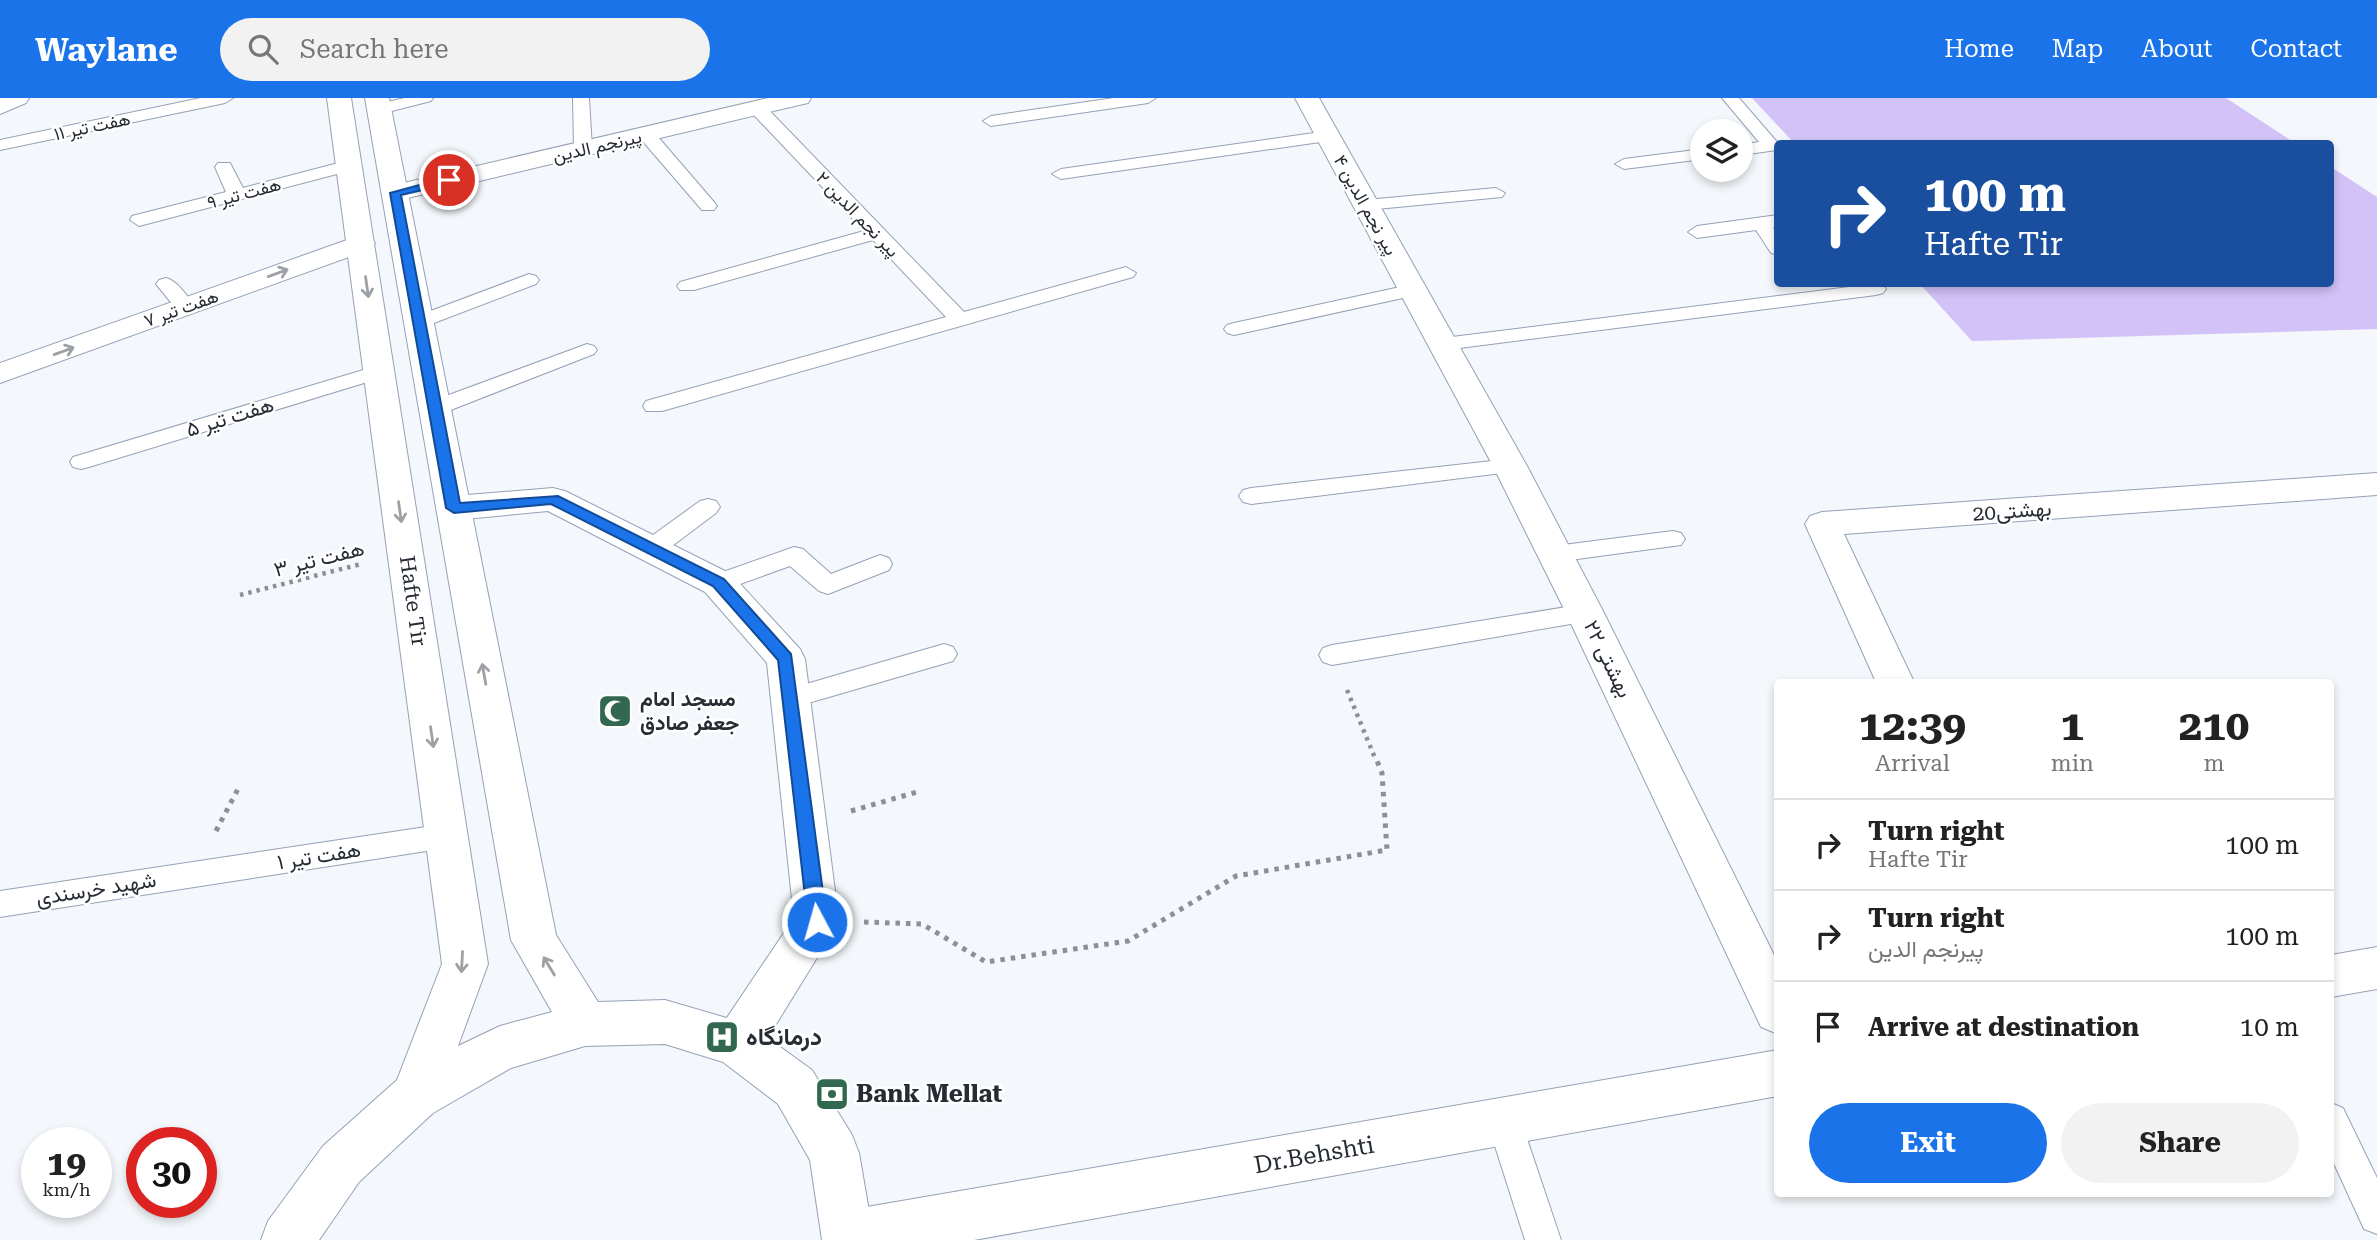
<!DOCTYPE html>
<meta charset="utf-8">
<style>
:root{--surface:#fff;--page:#f2f2f2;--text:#222;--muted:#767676;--line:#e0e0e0;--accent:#1a73e8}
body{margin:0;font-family:"Roboto Serif",Vazirmatn,serif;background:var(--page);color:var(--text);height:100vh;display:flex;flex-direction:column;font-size:26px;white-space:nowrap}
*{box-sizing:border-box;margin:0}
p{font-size:23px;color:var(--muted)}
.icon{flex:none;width:38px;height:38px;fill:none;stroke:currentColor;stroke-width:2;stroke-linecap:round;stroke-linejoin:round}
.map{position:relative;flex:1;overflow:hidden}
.drawer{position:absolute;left:1774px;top:581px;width:560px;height:518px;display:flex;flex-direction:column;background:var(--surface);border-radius:7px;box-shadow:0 4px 10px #0003}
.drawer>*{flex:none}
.top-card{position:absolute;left:1774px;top:42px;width:560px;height:147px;border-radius:7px;box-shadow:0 4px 10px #0003;background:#1a4fa0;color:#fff;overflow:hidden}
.fabs{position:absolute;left:1690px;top:21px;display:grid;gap:14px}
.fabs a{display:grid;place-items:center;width:63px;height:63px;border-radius:50%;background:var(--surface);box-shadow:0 4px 10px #0003;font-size:35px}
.speed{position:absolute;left:21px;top:1029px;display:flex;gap:14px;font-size:35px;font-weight:700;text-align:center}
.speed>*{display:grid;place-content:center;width:91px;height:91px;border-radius:50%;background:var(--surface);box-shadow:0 4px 10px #0003;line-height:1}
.speed small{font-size:18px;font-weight:400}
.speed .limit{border:10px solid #d22;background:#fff;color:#111}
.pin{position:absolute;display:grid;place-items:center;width:60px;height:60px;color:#fff;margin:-30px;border:4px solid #fff;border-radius:50%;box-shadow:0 2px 7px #0007}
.me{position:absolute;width:77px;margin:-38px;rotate:354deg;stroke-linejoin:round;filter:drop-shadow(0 0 5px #0008)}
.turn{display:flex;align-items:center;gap:24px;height:147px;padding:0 35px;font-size:32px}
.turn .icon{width:91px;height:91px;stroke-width:2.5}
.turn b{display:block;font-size:49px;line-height:60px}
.eta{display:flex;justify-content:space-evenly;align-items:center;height:119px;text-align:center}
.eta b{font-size:42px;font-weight:700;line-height:49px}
.primary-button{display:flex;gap:14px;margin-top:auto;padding:14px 35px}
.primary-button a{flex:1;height:80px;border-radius:42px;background:var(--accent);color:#fff;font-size:28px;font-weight:700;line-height:80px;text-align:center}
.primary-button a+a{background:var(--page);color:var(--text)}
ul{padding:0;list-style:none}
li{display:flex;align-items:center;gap:21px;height:91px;padding:0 35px;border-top:2px solid var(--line)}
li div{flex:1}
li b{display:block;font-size:26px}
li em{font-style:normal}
header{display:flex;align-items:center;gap:42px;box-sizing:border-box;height:98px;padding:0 35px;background:var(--accent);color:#fff}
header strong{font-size:33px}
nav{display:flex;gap:38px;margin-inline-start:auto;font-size:24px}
.search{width:490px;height:63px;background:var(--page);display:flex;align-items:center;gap:18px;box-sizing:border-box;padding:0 24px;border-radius:38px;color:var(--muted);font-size:26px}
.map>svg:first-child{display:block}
.green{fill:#d2c2f7}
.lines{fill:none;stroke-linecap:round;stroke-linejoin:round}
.service-casing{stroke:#94a1b7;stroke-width:2}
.minor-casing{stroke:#94a1b7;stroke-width:2}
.tertiary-casing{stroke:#94a1b7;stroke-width:2}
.secondary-casing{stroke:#94a1b7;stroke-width:2}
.path-far1{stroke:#8b9096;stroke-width:4.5;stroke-dasharray:3.5 5;stroke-linecap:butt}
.path{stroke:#8b9096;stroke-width:5;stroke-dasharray:4.5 6;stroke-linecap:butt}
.service{fill:#fff;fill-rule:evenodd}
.minor{fill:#fff;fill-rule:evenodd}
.tertiary{fill:#fff;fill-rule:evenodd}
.secondary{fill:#fff;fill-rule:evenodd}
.oneway{stroke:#9da0a4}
.route{fill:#1a73e8;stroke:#114b97;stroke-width:2}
.labels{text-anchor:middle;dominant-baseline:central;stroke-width:5;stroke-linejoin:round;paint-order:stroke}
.far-street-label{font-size:18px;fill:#262c34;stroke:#fff}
.street-label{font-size:21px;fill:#262c34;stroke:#fff}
.poi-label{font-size:21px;font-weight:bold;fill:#262c34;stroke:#fff;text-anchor:start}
.near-poi-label{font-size:24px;font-weight:bold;fill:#262c34;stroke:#fff;text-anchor:start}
.near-street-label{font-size:24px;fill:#262c34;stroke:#fff}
</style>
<header>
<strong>Waylane</strong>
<div class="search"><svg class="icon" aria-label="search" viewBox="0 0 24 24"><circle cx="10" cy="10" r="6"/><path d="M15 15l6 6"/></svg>Search here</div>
<nav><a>Home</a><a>Map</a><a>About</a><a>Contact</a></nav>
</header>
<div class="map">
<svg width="2377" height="1142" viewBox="0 0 2377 1142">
<rect width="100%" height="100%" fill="#f4f7fb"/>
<g class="green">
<polygon points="1752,0 2226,0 2295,45 1794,45"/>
<polygon points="2331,69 2377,99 2377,231 1972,243 1920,186 2331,186"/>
</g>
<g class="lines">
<g class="service-casing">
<g id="service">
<polygon points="201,0 233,0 225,5 0,52 0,42"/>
<polygon points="405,0 433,0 431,3 380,16 372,11 374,7"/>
<polygon points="573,0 589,0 592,51 583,56 574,51"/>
<polygon points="1114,0 1156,0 1148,5 991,28 983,23 991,18"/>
<polygon points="1722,0 1739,0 1777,44 1777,52 1741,57 1741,47 1759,44"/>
<polygon points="757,5 763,6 964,214 1126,169 1136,175 1133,179 662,313 646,313 643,308 646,303 946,219 873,142 694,192 680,192 677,188 680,184 864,133 751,14 749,10 751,6"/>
<polygon points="646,31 652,32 714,104 717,108 714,112 702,112 640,40 637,36 640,32"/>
<polygon points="1328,33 1334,34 1337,38 1334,42 1061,81 1052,76 1061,71"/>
<polygon points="1703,51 1703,61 1624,71 1615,66 1624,61"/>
<polygon points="350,62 356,63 359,67 356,71 139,128 130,122 132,118 226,94 215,69 218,65 230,65 243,90"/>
<polygon points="1496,90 1505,95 1502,99 1366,112 1357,107 1366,102"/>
<polygon points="1778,117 1778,129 1773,129 1778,137 1778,157 1771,155 1756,132 1697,140 1688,134 1697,128"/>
<polygon points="529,176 536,178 539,182 536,186 426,228 412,228 409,224 412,220"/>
<path d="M166,180c12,3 22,19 29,29l-3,4h-14l-22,-27 3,-4z"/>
<polygon points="1414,186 1421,188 1424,192 1421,196 1234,237 1227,235 1224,231 1227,227 1234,225"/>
<polygon points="1873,186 1883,187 1886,191 1883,195 1876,197 1444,252 1437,250 1434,246 1437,242 1444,240"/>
<polygon points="587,246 594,248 597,252 594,256 443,315 427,315 424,310 427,305"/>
<polygon points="380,267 387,268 391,273 387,278 89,369 81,371 73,369 70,364 73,359"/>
<polygon points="1510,361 1518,363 1521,368 1518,373 1251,406 1243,404 1239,398 1243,392 1251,390"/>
<polygon points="708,401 716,403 720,409 716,415 660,457 651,459 642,457 639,451 642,445 700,403"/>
<polygon points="1673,433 1681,435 1685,441 1681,447 1555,464 1546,462 1543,456 1546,450 1555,448"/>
<polygon points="794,449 803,451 831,476 880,457 889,460 892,466 889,472 828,496 819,493 790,468 718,494 709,491 706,485 709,479"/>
<polygon points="1585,506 1594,508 1598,515 1594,522 1332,567 1323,564 1319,557 1323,550 1332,547"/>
<polygon points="944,546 953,549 957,556 953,563 791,610 782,607 778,600 782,593"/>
<polygon points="446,726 456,729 461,738 456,747 446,750 0,819 0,793"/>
<polygon points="2331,1005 2343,1010 2377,1080 2377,1136 2364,1131 2331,1059"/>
<polygon points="1504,1006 1516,1011 1521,1023 1561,1142 1525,1142 1487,1023 1492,1011"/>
</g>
</g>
<g class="minor-casing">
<g id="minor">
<polygon points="0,0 29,0 26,5 0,16"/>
<polygon points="1295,0 1319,0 1527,368 1604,515 1778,865 1778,936 1761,929 1566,515 1493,368"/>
<polygon points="361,137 371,139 375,145 371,151 0,285 0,265"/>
<polygon points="2377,375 2377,397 1844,436 1914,584 1876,584 1805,426 1810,418 1822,414"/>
<polygon points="553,390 565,393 731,476 800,551 805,561 839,824 754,962 737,969 720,962 713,946 720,930 794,820 767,565 705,494 548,413 454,422 442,418 437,410 442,402 454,398"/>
</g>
</g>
<g class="tertiary-casing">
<g id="tertiary">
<polygon points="768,0 811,0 808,5 799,7 395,103 386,101 382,95 386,89 395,87"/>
<polygon points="2377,849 2377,891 2331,899 2331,857"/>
<polygon points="1778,952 1778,998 974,1142 824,1142 823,1138 830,1119 849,1112"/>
</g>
</g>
<g class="secondary-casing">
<polygon id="secondary" points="327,0 351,0 488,866 458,948 500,928 552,914 511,842 365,0 389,0 556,837 598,904 665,902 737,923 754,930 812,972 852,1037 859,1055 874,1142 822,1142 810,1062 778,1006 723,964 665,946 585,948 511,970 433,1015 359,1084 319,1142 261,1142 268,1123 323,1048 397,982 442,866"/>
</g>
<g class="path-far1">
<polyline points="240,497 361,466"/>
<polyline points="1347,592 1375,660"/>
</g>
<g class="path">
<polyline points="851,713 917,694"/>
<polyline points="216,733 239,689"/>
<polyline points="864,824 922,826 986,864 1128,843 1236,778 1387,752 1382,675 1375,658"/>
</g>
<use href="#service" class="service"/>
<use href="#minor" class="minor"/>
<use href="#tertiary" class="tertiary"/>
<use href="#secondary" class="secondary"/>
</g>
<defs><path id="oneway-shaft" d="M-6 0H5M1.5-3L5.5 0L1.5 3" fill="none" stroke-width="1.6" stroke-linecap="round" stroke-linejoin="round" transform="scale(1.75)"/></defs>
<g class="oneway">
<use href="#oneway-shaft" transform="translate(278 175) rotate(-20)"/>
<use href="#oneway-shaft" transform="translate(367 189) rotate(82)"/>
<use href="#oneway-shaft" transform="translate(64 253) rotate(-20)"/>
<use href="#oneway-shaft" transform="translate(400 414) rotate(82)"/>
<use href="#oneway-shaft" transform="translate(484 576) rotate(-100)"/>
<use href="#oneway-shaft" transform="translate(432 639) rotate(82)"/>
<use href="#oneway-shaft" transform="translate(462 864) rotate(93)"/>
<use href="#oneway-shaft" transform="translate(549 868) rotate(-121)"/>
</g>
<polygon class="route" points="449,79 453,80 453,85 401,97 460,405 558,398 724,481 791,556 827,824 824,829 817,832 811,829 808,824 778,562 713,488 551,406 454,415 446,410 390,95"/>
<defs>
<g id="mosque-square" transform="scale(1.75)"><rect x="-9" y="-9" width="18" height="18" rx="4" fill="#31684f" stroke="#fff"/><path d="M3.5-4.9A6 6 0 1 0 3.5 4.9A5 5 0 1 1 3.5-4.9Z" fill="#fff"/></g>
<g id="hospital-square" transform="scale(1.75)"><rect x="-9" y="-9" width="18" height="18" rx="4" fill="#31684f" stroke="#fff"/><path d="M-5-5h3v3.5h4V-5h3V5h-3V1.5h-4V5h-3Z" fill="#fff"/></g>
<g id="bank-square" transform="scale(1.75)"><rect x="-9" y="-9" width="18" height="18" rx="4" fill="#31684f" stroke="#fff"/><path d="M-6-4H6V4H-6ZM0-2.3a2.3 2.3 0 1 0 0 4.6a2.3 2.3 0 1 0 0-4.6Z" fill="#fff"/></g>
</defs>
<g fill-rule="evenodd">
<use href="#mosque-square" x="615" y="613"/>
<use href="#hospital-square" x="722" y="939"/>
<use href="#bank-square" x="832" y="996"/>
</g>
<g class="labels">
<g class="far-street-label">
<text transform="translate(92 28) rotate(-12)">هفت تیر ۱۱</text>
<text transform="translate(597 48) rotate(-13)">پیرنجم الدین</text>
<text transform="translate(244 95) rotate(-15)">هفت تیر ۹</text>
<text transform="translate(1366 107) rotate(61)">پیر نجم الدین ۴</text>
<text transform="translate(858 116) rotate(46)">پیر نجم الدین ۲</text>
<text transform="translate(181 210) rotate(-20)">هفت تیر ۷</text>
</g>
<g class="street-label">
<text transform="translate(230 319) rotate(-17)">هفت تیر ۵</text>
<text transform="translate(2012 413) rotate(-4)">بهشتی20</text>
<text transform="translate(319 461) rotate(-14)">هفت تیر ۳</text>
<text transform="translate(413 503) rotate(82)">Hafte Tir</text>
<text transform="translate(1608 561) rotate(64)">بهشتی ۲۲</text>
<text transform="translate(319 758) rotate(-9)">هفت تیر ۱</text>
<text transform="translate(96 791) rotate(-9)">شهید خرسندی</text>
</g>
<g class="poi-label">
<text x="640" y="601">مسجد امام<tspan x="640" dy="24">جعفر صادق</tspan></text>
</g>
<g class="near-poi-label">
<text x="746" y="939">درمانگاه</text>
<text x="856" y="996">Bank Mellat</text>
</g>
<g class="near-street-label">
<text transform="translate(1314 1057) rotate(-10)">Dr.Behshti</text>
</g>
</g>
</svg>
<div class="fabs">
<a><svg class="icon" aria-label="layers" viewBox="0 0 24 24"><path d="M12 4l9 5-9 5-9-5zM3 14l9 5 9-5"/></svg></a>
</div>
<div class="speed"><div>19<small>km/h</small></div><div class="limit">30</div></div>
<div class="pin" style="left:449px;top:82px;background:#d93025"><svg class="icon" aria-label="arrive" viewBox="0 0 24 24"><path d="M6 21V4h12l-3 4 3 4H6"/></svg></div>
<svg class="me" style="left:817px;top:824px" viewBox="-20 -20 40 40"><circle r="17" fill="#1a73e8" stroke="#fff" stroke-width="3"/><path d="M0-11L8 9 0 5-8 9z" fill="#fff"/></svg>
<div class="top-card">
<div class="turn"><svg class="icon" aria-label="right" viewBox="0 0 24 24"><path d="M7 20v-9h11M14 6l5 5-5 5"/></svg><div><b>100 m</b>Hafte Tir</div></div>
</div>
<section class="drawer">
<div class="eta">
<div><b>12:39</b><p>Arrival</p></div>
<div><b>1</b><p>min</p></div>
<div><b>210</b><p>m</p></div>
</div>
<ul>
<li><svg class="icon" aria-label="right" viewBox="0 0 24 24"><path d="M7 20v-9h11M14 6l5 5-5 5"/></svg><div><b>Turn right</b><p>Hafte Tir</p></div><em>100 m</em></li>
<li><svg class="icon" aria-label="right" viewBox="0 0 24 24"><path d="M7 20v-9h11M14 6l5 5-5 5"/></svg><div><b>Turn right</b><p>پیرنجم الدین</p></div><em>100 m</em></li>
<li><svg class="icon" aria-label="arrive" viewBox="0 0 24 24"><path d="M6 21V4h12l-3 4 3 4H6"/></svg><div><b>Arrive at destination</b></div><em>10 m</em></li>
</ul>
<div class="primary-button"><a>Exit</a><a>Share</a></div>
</section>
</div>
